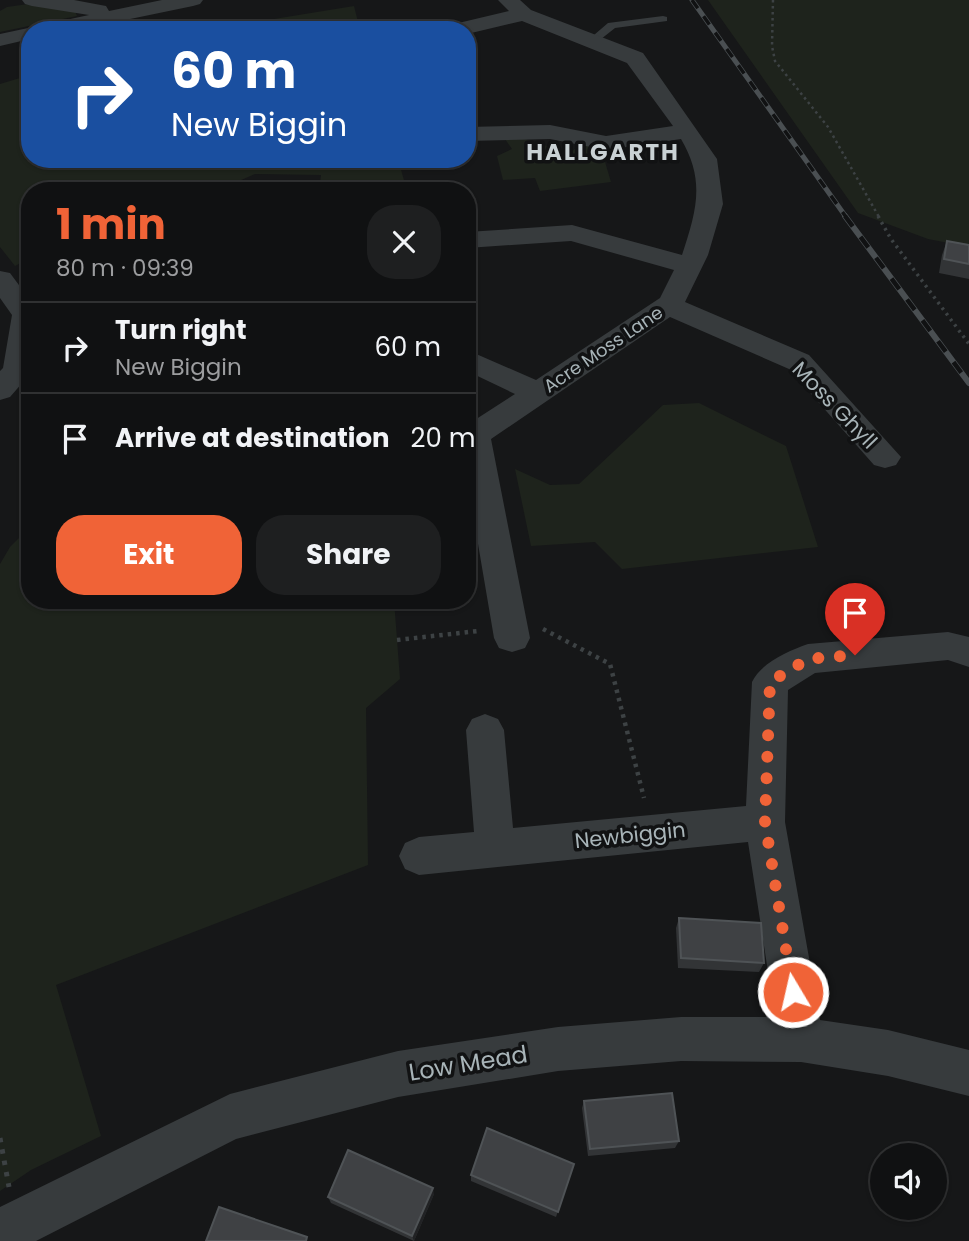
<!DOCTYPE html>
<meta charset="utf-8">
<style>
:root{--surface:#101112;--page:#1e1f20;--text:#f1f3f6;--muted:#9c9d9f;--line:#303132;--accent:#f06337}
body{margin:0;font-family:Poppins,sans-serif;background:var(--page);color:var(--text);height:100vh;display:flex;flex-direction:column;font-size:26px;white-space:nowrap}
*{box-sizing:border-box;margin:0}
p{font-size:23px;color:var(--muted)}
.icon{flex:none;width:38px;height:38px;fill:none;stroke:currentColor;stroke-width:2;stroke-linecap:round;stroke-linejoin:round}
.map{position:relative;flex:1;overflow:hidden}
.panel{position:absolute;left:21px;top:182px;width:455px;height:427px;display:flex;flex-direction:column;background:var(--surface);border-radius:28px;box-shadow:0 2px 5px #0004,0 0 0 2px var(--line)}
.panel>*{flex:none}
.hud{position:absolute;left:21px;top:21px;width:455px;height:147px;border-radius:28px;box-shadow:0 2px 5px #0004,0 0 0 2px var(--line);background:#1a4fa0;color:#fff;overflow:hidden}
.buttons{position:absolute;left:870px;top:1143px;display:grid;gap:14px}
.buttons a{display:grid;place-items:center;width:77px;height:77px;border-radius:50%;background:var(--surface);box-shadow:0 2px 5px #0004,0 0 0 2px var(--line);font-size:35px}
.pin{position:absolute;display:grid;place-items:center;width:60px;height:60px;color:#fff;margin:-72px -30px;border-radius:50% 50% 50% 0;rotate:-45deg;box-shadow:0 0 7px #0007}
.pin .icon{rotate:45deg}
.me{position:absolute;width:77px;margin:-38px;rotate:351deg;stroke-linejoin:round;filter:drop-shadow(0 0 5px #0008)}
.turn{display:flex;align-items:center;gap:24px;height:147px;padding:0 35px;font-size:32px}
.turn .icon{width:91px;height:91px;stroke-width:2.5}
.turn b{display:block;font-size:49px;line-height:60px}
.round{display:grid;place-items:center;flex:none;width:74px;height:74px;border-radius:28px;background:var(--page)}
.head{display:flex;align-items:center;justify-content:space-between;height:119px;padding:0 35px}
h1{font-size:42px;font-weight:700;line-height:52px;color:var(--accent)}
.primary-button{display:flex;gap:14px;margin-top:auto;padding:14px 35px}
.primary-button a{flex:1;height:80px;border-radius:28px;background:var(--accent);color:#fff;font-size:28px;font-weight:700;line-height:80px;text-align:center}
.primary-button a+a{background:var(--page);color:var(--text)}
ul{padding:0;list-style:none}
li{display:flex;align-items:center;gap:21px;height:91px;padding:0 35px;border-top:2px solid var(--line)}
li div{flex:1}
li b{display:block;font-size:26px}
li em{font-style:normal}
.map>svg:first-child{display:block}
.green{fill:#1e231c}
.lines{fill:none;stroke-linecap:round;stroke-linejoin:round}
.path-far3{stroke:#3d4244;stroke-width:2.5;stroke-dasharray:2.5 3.5;stroke-linecap:butt}
.path-far2{stroke:#3d4244;stroke-width:3.5;stroke-dasharray:2.5 4.5;stroke-linecap:butt}
.path-far1{stroke:#3d4244;stroke-width:4.5;stroke-dasharray:3.5 5;stroke-linecap:butt}
.path{stroke:#3d4244;stroke-width:5;stroke-dasharray:4.5 7;stroke-linecap:butt}
.service{fill:#373b3d;fill-rule:evenodd}
.minor{fill:#373b3d;fill-rule:evenodd}
.rail-far1-casing{stroke:#4a4f52;stroke-width:5}
.rail-casing{stroke:#4a4f52;stroke-width:6}
.rail-far1{stroke:#111213;stroke-width:3.5;stroke-dasharray:10;stroke-linecap:butt}
.rail{stroke:#111213;stroke-width:4.5;stroke-dasharray:13;stroke-linecap:butt}
.wall{fill:#323436}
.shaded-wall{fill:#212224}
.building{fill:#3f4144;stroke:#4f5356;stroke-width:2}
.route{stroke:#f06337;stroke-width:12;stroke-dasharray:0 21.6}
.labels{text-anchor:middle;dominant-baseline:central;stroke-width:7;stroke-linejoin:round;paint-order:stroke}
.far-street-label{font-size:18px;fill:#a8b4b8;stroke:#111213}
.street-label{font-size:21px;fill:#a8b4b8;stroke:#111213}
.far-district-label{font-size:23px;font-weight:bold;letter-spacing:2px;fill:#c9d1d4;stroke:#111213}
.near-street-label{font-size:24px;fill:#a8b4b8;stroke:#111213}
</style>
<div class="map">
<svg width="969" height="1241" viewBox="0 0 969 1241">
<rect width="100%" height="100%" fill="#161718"/>
<g class="green">
<polygon points="708,0 969,0 969,247 928,239 858,213"/>
<polygon points="28,4 75,11 77,16 0,32 0,11 7,7"/>
<polygon points="354,6 360,30 206,30"/>
<polygon points="30,75 30,159 398,159 407,191 319,191 321,175 255,174 216,191 30,191 30,258 15,266 0,247 0,84"/>
<polygon points="505,139 525,139 570,153 582,143 600,145 611,182 540,191 535,178 503,180 497,156 512,149"/>
<polygon points="699,403 786,446 818,547 622,569 595,542 531,546 515,469 550,485 579,484 663,405"/>
<polygon points="30,527 30,600 394,600 400,679 366,708 368,865 56,985 101,1136 31,1170 0,1191 0,564 10,547"/>
</g>
<g class="lines">
<polyline class="path-far3" points="773,0 772,46 775,61 828,127 879,217"/>
<polyline class="path-far2" points="878,216 891,239 969,344"/>
<g class="path-far1">
<polyline points="543,629 610,664 644,798"/>
<polyline points="397,640 478,631"/>
</g>
<polyline class="path" points="0,1138 9,1187"/>
<polygon class="service" points="663,16 667,17 667,21 615,28 596,43 587,41 608,23"/>
<g class="minor">
<polygon points="22,0 74,0 106,6 109,11 162,0 203,0 200,4 193,6 77,30 30,30 30,39 0,46 0,34 89,15 32,6 25,4"/>
<path d="M498,0h22l11,10 112,43 74,106 6,45 -15,51 -23,47 124,53 92,102 -5,8 -11,3 -11,-3 -85,-96 -119,-52 -179,122 39,199 -5,10 -13,4 -13,-4 -5,-10 -27,-159v-54l48,-31 -48,-23v-21l69,30 124,-82 14,-28 -103,-29 -104,7v-16l105,-7 110,30c14,-43 24,-74 -1,-116l-75,11 -56,-11 -83,2v-14l83,-2 56,11 67,-10 -46,-63 -105,-42 -55,13v-4h-19l2,-5 59,-14z"/>
<polygon points="0,271 10,273 30,300 30,374 10,397 0,400 0,371 3,368 12,315 0,298"/>
<path d="M948,632l21,5v30l-21,-7 -133,13 -27,17 -3,132 35,198 68,10 81,20v46l-81,-20 -87,-14 -120,-1 -123,10 -160,26 -162,42 -200,102h-36v-34l230,-113 168,-43 160,-24 123,-10h94l-27,-175 -329,33 -14,-6 -6,-13 6,-13 14,-6 55,-5 -8,-102 6,-11 13,-5 13,5 6,11 9,98 233,-22 6,-124c9,-19 36,-31 56,-38z"/>
</g>
<g class="rail-far1-casing">
<polyline id="rail-far1" points="692,0 846,217"/>
</g>
<g class="rail-casing">
<polyline id="rail" points="845,216 969,383"/>
</g>
<use href="#rail-far1" class="rail-far1"/>
<use href="#rail" class="rail"/>
</g>
<g class="wall">
<polygon points="947,241 969,245 969,279 939,273 942,255"/>
<polygon points="679,918 764,963 759,972 678,968 676,928"/>
<polygon points="584,1101 679,1141 675,1148 588,1156 582,1108"/>
<polygon points="574,1164 556,1217 471,1181 471,1175"/>
<polygon points="434,1194 414,1241 331,1203 328,1197"/>
</g>
<polygon class="shaded-wall" points="433,1188 434,1194 414,1241 412,1236"/>
<g class="building">
<polygon points="947,241 969,245 969,264 944,259"/>
<polygon points="679,918 761,923 764,963 681,958"/>
<polygon points="672,1093 679,1141 590,1149 584,1101"/>
<polygon points="487,1128 574,1164 558,1212 471,1175"/>
<polygon points="348,1150 433,1188 412,1236 328,1197"/>
<polygon points="219,1207 307,1237 306,1241 206,1241"/>
</g>
<g class="lines">
<polyline class="route" points="793,992 765,822 770,682 808,659 855,655"/>
</g>
<g class="labels">
<g class="far-street-label">
<text transform="translate(603 349) rotate(-34)">Acre Moss Lane</text>
</g>
<g class="street-label">
<text transform="translate(835 405) rotate(46)">Moss Ghyll</text>
<text transform="translate(630 835) rotate(-6)">Newbiggin</text>
</g>
<g class="far-district-label">
<text x="603" y="152">HALLGARTH</text>
</g>
<g class="near-street-label">
<text transform="translate(468 1063) rotate(-9)">Low Mead</text>
</g>
</g>
</svg>
<div class="buttons">
<a><svg class="icon" aria-label="sound" viewBox="0 0 24 24"><path d="M4 9h4l5-4v14l-5-4H4zM17 9q2 3 0 6"/></svg></a>
</div>
<div class="pin" style="left:855px;top:655px;background:#d93025"><svg class="icon" aria-label="arrive" viewBox="0 0 24 24"><path d="M6 21V4h12l-3 4 3 4H6"/></svg></div>
<svg class="me" style="left:793px;top:992px" viewBox="-20 -20 40 40"><circle r="17" fill="#f06337" stroke="#fff" stroke-width="3"/><path d="M0-11L8 9 0 5-8 9z" fill="#fff"/></svg>
<div class="hud">
<div class="turn"><svg class="icon" aria-label="right" viewBox="0 0 24 24"><path d="M7 20v-9h11M14 6l5 5-5 5"/></svg><div><b>60 m</b>New Biggin</div></div>
</div>
<section class="panel">
<div class="head"><div><h1>1 min</h1><p>80 m · 09:39</p></div><a class="round"><svg class="icon" aria-label="close" viewBox="0 0 24 24"><path d="M6 6l12 12M18 6L6 18"/></svg></a></div>
<ul>
<li><svg class="icon" aria-label="right" viewBox="0 0 24 24"><path d="M7 20v-9h11M14 6l5 5-5 5"/></svg><div><b>Turn right</b><p>New Biggin</p></div><em>60 m</em></li>
<li><svg class="icon" aria-label="arrive" viewBox="0 0 24 24"><path d="M6 21V4h12l-3 4 3 4H6"/></svg><div><b>Arrive at destination</b></div><em>20 m</em></li>
</ul>
<div class="primary-button"><a>Exit</a><a>Share</a></div>
</section>
</div>
